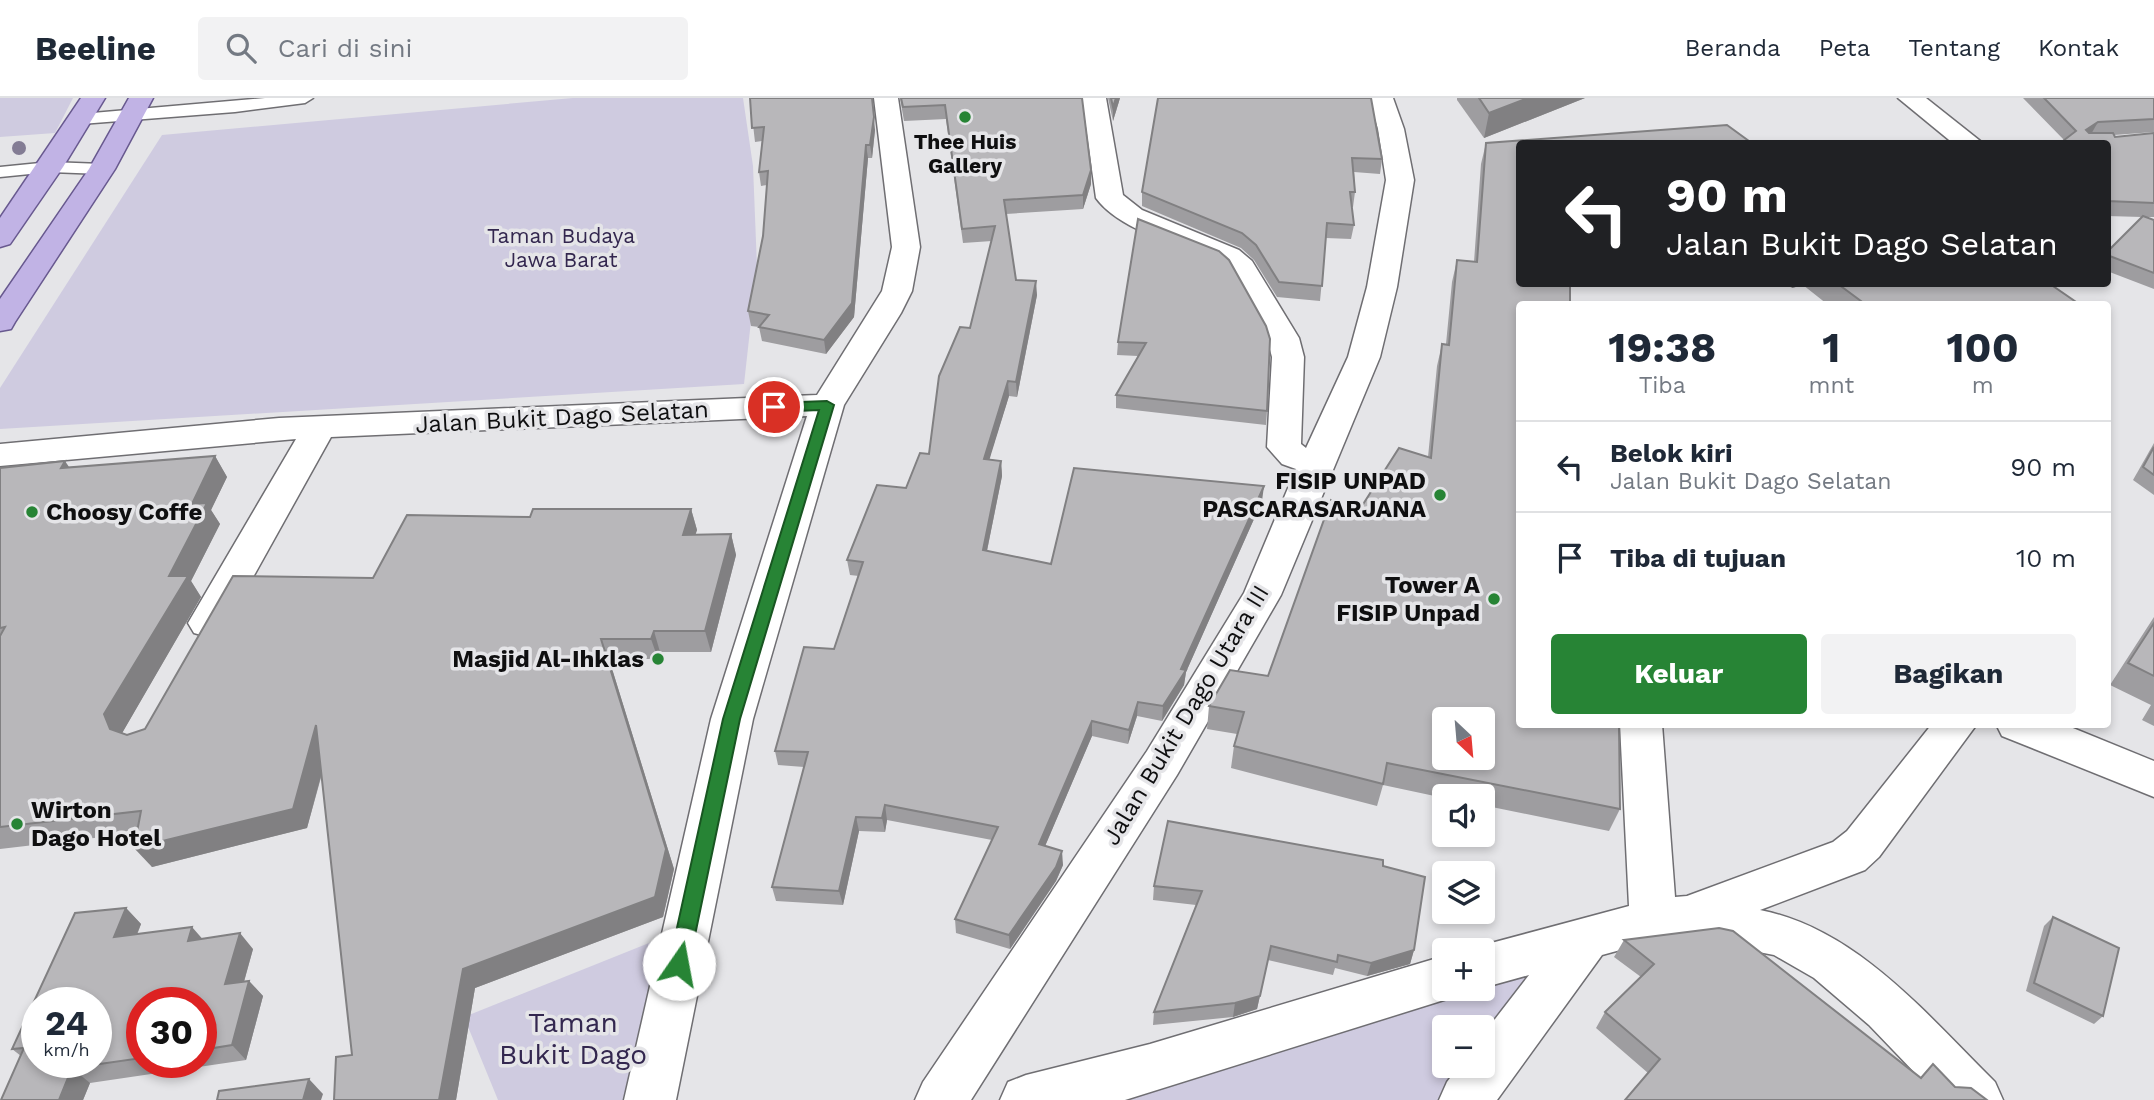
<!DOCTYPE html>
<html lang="id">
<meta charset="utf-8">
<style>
:root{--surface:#fff;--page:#f2f2f3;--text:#1f2937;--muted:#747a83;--line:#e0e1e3;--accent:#278435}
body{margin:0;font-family:"Work Sans",sans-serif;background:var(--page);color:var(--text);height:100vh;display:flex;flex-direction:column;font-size:26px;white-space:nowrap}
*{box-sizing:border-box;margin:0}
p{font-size:23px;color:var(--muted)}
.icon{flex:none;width:38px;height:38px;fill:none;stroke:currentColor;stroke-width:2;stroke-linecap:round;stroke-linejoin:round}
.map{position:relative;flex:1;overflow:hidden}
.side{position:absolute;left:1516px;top:203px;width:595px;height:427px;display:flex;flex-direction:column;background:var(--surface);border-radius:7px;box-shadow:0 4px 10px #0003}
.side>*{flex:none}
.guide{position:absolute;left:1516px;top:42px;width:595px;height:147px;border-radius:7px;box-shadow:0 4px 10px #0003;background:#202124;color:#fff;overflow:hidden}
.needle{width:46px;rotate:154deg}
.tools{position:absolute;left:1432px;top:609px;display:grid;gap:14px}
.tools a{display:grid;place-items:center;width:63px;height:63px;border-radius:7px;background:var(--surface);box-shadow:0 4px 10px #0003;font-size:35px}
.speed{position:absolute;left:21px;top:889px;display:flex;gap:14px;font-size:35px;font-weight:700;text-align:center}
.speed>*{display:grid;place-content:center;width:91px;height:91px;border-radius:50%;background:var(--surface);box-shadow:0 4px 10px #0003;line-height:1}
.speed small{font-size:18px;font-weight:400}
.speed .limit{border:10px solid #d22;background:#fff;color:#111}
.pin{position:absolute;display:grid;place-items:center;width:60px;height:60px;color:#fff;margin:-30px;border:4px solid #fff;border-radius:50%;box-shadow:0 2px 7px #0007}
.me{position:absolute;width:77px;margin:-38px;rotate:12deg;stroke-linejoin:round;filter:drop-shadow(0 0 5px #0008)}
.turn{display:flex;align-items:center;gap:24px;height:147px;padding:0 35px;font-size:32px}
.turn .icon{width:91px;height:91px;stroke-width:2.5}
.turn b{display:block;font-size:49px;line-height:60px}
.eta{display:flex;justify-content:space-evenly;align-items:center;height:119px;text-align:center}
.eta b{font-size:42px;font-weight:700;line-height:49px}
.cta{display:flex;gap:14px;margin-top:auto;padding:14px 35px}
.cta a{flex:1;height:80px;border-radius:7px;background:var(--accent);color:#fff;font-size:28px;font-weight:700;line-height:80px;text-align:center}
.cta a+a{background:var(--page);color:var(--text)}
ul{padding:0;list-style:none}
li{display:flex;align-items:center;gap:21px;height:91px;padding:0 35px;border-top:2px solid var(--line)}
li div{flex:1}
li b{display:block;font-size:26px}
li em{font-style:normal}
header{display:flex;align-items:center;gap:42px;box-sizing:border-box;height:98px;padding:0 35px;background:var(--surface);border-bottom:2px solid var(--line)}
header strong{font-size:33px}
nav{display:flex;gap:38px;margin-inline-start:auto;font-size:24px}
.search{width:490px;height:63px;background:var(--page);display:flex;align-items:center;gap:18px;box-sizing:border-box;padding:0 24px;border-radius:7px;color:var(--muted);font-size:26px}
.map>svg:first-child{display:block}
.green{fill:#cfcbe0}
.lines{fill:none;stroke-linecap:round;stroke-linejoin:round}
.lane-casing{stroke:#6f6e72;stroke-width:3}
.street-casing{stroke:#6f6e72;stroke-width:3}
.primary-casing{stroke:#68598f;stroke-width:3}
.lane{fill:#fff;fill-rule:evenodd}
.street{fill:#fff;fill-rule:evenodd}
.primary{fill:#c1b3e5;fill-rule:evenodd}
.tree{fill:#837c94}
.wall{fill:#9e9da0;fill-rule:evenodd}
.shaded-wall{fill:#818082}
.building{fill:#b8b7ba;stroke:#818082;stroke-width:2;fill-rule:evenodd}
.route{fill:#278435;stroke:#195622;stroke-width:2}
.poi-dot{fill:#278435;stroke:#e5e5e8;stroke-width:2.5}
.labels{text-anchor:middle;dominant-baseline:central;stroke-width:7;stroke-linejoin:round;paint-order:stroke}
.far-poi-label{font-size:21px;font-weight:bold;fill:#0f0f10;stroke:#e5e5e8}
.far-park-label{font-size:21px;fill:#33274f;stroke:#e5e5e8}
.street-label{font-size:24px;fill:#0f0f10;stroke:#e5e5e8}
.poi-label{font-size:24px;font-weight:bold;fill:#0f0f10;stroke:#e5e5e8;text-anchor:end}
.near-park-label{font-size:28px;fill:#33274f;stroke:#e5e5e8}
</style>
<header>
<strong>Beeline</strong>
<div class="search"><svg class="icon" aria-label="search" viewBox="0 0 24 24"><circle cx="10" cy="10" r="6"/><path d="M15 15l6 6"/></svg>Cari di sini</div>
<nav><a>Beranda</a><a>Peta</a><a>Tentang</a><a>Kontak</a></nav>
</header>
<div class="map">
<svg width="2154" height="1002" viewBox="0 0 2154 1002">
<rect width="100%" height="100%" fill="#e5e5e8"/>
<g class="green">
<polygon points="0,0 73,0 55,35 0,39"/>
<polygon points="573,0 743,0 753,68 757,169 744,286 0,331 0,290 162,37"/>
<polygon points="659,841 626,1002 498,1002 464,919"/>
<polygon points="1519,871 1534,887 1482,951 1482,929 1444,929 1444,968 1469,968 1442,1002 1084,1002 1156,984 1456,891 1482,891 1482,883"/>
</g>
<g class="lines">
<g class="lane-casing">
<g id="lane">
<polygon points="265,0 313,0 305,5 235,14 81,26 72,21 81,16"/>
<polygon points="50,64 102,66 111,71 102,76 50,74 0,79 0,69"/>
</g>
</g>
<g class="street-casing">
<g id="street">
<polygon points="874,0 898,0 920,149 912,193 901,215 844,307 753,621 676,1002 624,1002 711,621 807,318 331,339 222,535 208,539 194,535 188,525 296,341 0,368 0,346 279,320 817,297 882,193 892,149"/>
<path d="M1082,0h24l17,97 19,15 97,40 13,11 47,77 5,19 -3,87 5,4 42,-91 19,-70 19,-107 -8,-51 -9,-31h24l11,31 10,51 -17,107 -17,70 -99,238 -104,180 -206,325h-56l8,-18 224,-331 97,-158 52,-124 -14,-5 -15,-17 5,-90 -5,-19 -37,-66 -11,-10c-36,-15 -100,-32 -123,-64z"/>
<polygon points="1898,0 1926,0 1984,46 1954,46"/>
<path d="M1620,626h42l13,173 12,-1 146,-54 14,-11 85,-107h45l-98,133 -14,13 -105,40c97,19 168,106 235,172l8,18h-62l-72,-75 -55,-47 -40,-23 -87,-17 -34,3 -51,14 -105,145h-58l8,-18 12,-16h23v-30l47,-61 -47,13v-38h-17l164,-44z"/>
<polygon points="1996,626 2063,626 2154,663 2154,699 2002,638"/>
<polygon points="1444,858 1444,891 1464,891 1461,896 1444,902 1125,1002 1000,1002 1008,984 1026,977 1150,946"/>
</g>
</g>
<g class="primary-casing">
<g id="primary">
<polygon points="81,0 105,0 63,69 10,146 0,149 0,120"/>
<polygon points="129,0 153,0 115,71 15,224 11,231 0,233 0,201 89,71"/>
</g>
</g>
<use href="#lane" class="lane"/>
<use href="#street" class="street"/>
<use href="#primary" class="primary"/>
</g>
<circle class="tree" cx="19" cy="50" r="7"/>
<g class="wall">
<polygon points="750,0 875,32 872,60 868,60 854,219 826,256 762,243 759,229 751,228 748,213 763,138 767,87 761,88 759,74 762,43 755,44"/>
<polygon points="900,0 1082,0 1091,72 1091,86 1083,111 1006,116 1016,182 1037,197 1017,299 1009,298 989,361 1001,363 1002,378 987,453 1051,466 1262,403 1186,574 1184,587 1162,623 1137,618 1128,646 1092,638 1045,748 1063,767 1056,783 1010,851 956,835 955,821 992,742 887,722 885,734 859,733 843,807 776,803 772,789 804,669 778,667 775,653 834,551 859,478 850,477 847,462 906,390 929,356 970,230 992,143 963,145 946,21 904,23"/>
<polygon points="1108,0 1120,0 1113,23"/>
<polygon points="1158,0 1382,61 1380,76 1354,74 1355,94 1353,109 1352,109 1354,127 1351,141 1326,140 1320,203 1277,199 1254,162 1241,150 1142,108 1142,94"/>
<polygon points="1457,0 1585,0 1484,40 1457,2"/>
<polygon points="2023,0 2154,0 2154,34 2114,37 2115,39 2154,35 2154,119 2145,119 2154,122 2154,191 2107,173 2107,154 2142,119 2107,118 2107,46 2064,42"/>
<polygon points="1486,45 1519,46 1519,206 1620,711 1609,733 1482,707 1482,698 1444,698 1444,700 1383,687 1377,708 1231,670 1234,648 1237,636 1207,631 1209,608 1268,578 1360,411 1428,359 1437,268 1442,246 1446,246 1452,184 1457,162 1474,164 1481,66"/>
<polygon points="1786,186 2050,186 2079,206 1827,206 1803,187 1792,190"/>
<polygon points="1270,241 1267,313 1266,327 1116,310 1116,297 1138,258 1117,257 1118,244"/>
<polygon points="2154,345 2154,397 2133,382"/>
<polygon points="215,358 227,379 211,412 220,426 191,483 201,499 122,635 127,637 145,631 373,480 530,419 691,411 697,432 695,436 731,436 736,457 711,554 660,554 658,561 609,561 674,771 663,819 475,890 456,1002 334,1002 352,957 322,676 307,730 152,769 137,735 0,751 0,370 69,369"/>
<polygon points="2154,519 2154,628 2142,622 2151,607 2110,587"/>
<polygon points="1383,768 1414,852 1410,866 1367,878 1335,870 1333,877 1268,862 1257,911 1233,919 1153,927 1154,914 1196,807 1153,802 1154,788"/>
<path d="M126,810l15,16 -4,11 65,4 51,10 -9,33 5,-1 14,15 -17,64 -156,23 -7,17h-82l20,-44 -9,-7zM142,905h59v59h-59z"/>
<polygon points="2053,819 2103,918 2094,926 2026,893 2044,828"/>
<polygon points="1624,842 1920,980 1933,966 1955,989 1648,975 1596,930 1605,914 1641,879 1614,859"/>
</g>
<g class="shaded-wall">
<polygon points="872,0 875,32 872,60 870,47"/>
<polygon points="1116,0 1120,0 1113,23 1113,9"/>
<polygon points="1528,0 1585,0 1484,40 1489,15"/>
<polygon points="2098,24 2090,38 2086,32"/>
<polygon points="866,47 868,60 854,219 826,256 824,242"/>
<polygon points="1091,72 1091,86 1083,111 1083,97"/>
<polygon points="1036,183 1037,197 1017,299 1016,284"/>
<polygon points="1692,186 1709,186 1691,189"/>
<polygon points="1793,186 1804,186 1803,187 1792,190"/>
<polygon points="1008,283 1009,298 985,376 984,361"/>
<polygon points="215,358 227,379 211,412 220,426 191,483 201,499 121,637 110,631 104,616 169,478 192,406"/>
<polygon points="65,363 79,384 61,370"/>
<polygon points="1001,363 1002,378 984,467 983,452"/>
<polygon points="1264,388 1262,403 1186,574 1184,587 1162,623 1163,608 1181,571"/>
<polygon points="691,411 697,432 689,457 683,437"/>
<polygon points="731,436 736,457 711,554 705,533"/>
<polygon points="654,533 660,554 658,561 651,541"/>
<polygon points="601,541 609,561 674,771 663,819 475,890 456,1002 439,1002 463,871"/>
<polygon points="1138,604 1137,618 1128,646 1129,632"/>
<polygon points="1092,623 1092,638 1040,760 1039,746"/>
<polygon points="316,627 329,648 307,730 152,769 134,750"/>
<polygon points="885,707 887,722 885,734 882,720"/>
<polygon points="856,719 859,733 843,807 839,793"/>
<polygon points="1062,753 1063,767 1056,783 1010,851 1009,837"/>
<polygon points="126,810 141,826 129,855 114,839"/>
<polygon points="192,829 206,845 188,843"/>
<polygon points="240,835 253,851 239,901 225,886"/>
<polygon points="1271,848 1257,911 1233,919 1235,905"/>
<polygon points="1414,852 1410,866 1367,878 1371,865"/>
<polygon points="249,883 263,898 246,962 232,947"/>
<polygon points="72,970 90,985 83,1002 59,1002"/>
<polygon points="309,981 323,996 321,1002 303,1002"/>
</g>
<g class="building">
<polygon points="750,0 872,0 874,19 870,47 866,47 852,205 824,242 759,229 769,217 748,213 763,138 768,73 759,74 764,29 752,30"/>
<polygon points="901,0 1082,0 1091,72 1083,97 1004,102 1016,182 1036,183 1016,284 1008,283 984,361 1001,363 983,452 1051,466 1074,370 1264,388 1181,571 1186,572 1163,608 1138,604 1129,632 1092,623 1039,746 1062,753 1056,769 1009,837 955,821 998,729 885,707 882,720 856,719 839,793 772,789 808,654 775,653 804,549 834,551 863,464 847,462 877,387 906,390 920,355 929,356 939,278 960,229 970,230 995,128 962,131 945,7 903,9"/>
<polygon points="1111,0 1116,0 1113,9"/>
<polygon points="1158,0 1371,0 1382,61 1352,60 1355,94 1350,94 1354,127 1327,125 1322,188 1279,184 1256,147 1242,135 1142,94"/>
<polygon points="1479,0 1528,0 1489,15"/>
<polygon points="2044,0 2154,0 2154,21 2098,24 2086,32 2089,35 2113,35 2115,39 2154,35 2154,105 2107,103 2107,46 2059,46 2076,33"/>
<path d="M1727,27l26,19h-234v140h51v20h-51v420h100l1,85 -233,-46 -4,21 -149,-38 10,-34 -35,-6 21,-36 38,6 63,-176 29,9 39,-61 32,10 11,-114 7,1 8,-85 20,2 9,-119zM1444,621h38v39h-38z"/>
<polygon points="2143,118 2154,122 2154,175 2107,157 2107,154"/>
<polygon points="1138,121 1219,153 1229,162 1266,228 1270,241 1267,313 1116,297 1146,245 1118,244"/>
<polygon points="1838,186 2050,186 2079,206 1865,206"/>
<polygon points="2154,349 2154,377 2143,369"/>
<polygon points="215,358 192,406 207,405 169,478 188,478 104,616 110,631 127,637 145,631 233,478 373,480 407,417 530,419 533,411 691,411 683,437 731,436 705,533 654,533 651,541 601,541 666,751 655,799 463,871 439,1002 334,1002 336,959 352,957 316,627 293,711 134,750 141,713 0,729 0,538 5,529 0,530 0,370 65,363 61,370"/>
<polygon points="2154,525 2154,578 2128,565"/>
<polygon points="1168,723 1383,762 1383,768 1425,779 1414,852 1371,865 1338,857 1337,864 1271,848 1260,898 1235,905 1154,914 1202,793 1154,788"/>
<path d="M126,810l-12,29 78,-10 -4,14 52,-8 -15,51 24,-3 -17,64 -31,5v-47h-59v55l-70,10 -13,32h-58l23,-52 -12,1 63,-136zM37,905h59v59h-59z"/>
<polygon points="2053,819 2119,850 2103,918 2034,885"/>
<polygon points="1719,830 1733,833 1921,980 1933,966 1955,989 1971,990 1987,1002 1625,1002 1660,961 1605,914 1654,866 1624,842"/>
<polygon points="309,981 303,1002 217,1002 219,993"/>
</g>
<polygon class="route" points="827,303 834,307 740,621 689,866 686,872 679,875 672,872 669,866 723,621 819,312 774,314 767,309 774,305"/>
<g class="poi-dot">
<circle cx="965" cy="19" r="7"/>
<circle cx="1440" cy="397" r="7"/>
<circle cx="32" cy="414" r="7"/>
<circle cx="1494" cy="501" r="7"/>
<circle cx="658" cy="561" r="7"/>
<circle cx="17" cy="726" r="7"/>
</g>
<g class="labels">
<g class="far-poi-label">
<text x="965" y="43">Thee Huis<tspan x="965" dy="24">Gallery</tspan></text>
</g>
<g class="far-park-label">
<text x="561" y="137">Taman Budaya<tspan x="561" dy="24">Jawa Barat</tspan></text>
</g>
<g class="street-label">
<text transform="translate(562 319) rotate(-3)">Jalan Bukit Dago Selatan</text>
<text transform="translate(1186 617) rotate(-59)">Jalan Bukit Dago Utara III</text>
</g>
<g class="poi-label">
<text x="1426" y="383">FISIP UNPAD<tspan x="1426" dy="28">PASCARASARJANA</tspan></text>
<text x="46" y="414" text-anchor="start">Choosy Coffe</text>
<text x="1480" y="487">Tower A<tspan x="1480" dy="28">FISIP Unpad</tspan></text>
<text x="644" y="561">Masjid Al-Ihklas</text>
<text x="31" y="712" text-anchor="start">Wirton<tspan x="31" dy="28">Dago Hotel</tspan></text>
</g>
<g class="near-park-label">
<text x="573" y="924">Taman<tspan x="573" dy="32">Bukit Dago</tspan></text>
</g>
</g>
</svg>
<div class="tools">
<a><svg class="needle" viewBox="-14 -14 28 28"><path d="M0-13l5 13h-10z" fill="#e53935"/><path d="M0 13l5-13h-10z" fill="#747a83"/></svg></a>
<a><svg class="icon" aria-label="sound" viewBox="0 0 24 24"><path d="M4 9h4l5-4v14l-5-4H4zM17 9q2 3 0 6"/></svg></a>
<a><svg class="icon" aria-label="layers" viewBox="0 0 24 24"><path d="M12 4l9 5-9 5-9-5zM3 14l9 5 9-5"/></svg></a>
<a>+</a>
<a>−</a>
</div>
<div class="speed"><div>24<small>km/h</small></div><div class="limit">30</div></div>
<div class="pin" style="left:774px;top:309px;background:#d93025"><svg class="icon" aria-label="arrive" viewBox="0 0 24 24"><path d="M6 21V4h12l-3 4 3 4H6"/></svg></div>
<svg class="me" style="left:679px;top:866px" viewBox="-20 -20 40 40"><circle r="19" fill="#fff"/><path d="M0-13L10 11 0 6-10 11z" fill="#278435"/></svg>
<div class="guide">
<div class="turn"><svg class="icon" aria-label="left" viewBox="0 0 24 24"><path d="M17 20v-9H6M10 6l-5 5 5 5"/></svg><div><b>90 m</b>Jalan Bukit Dago Selatan</div></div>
</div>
<section class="side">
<div class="eta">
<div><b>19:38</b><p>Tiba</p></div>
<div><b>1</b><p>mnt</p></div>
<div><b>100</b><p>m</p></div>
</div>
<ul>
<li><svg class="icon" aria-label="left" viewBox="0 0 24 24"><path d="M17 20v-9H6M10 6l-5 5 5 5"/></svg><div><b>Belok kiri</b><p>Jalan Bukit Dago Selatan</p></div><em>90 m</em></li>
<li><svg class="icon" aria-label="arrive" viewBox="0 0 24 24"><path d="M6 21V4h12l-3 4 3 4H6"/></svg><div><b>Tiba di tujuan</b></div><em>10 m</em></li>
</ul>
<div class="cta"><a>Keluar</a><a>Bagikan</a></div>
</section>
</div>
